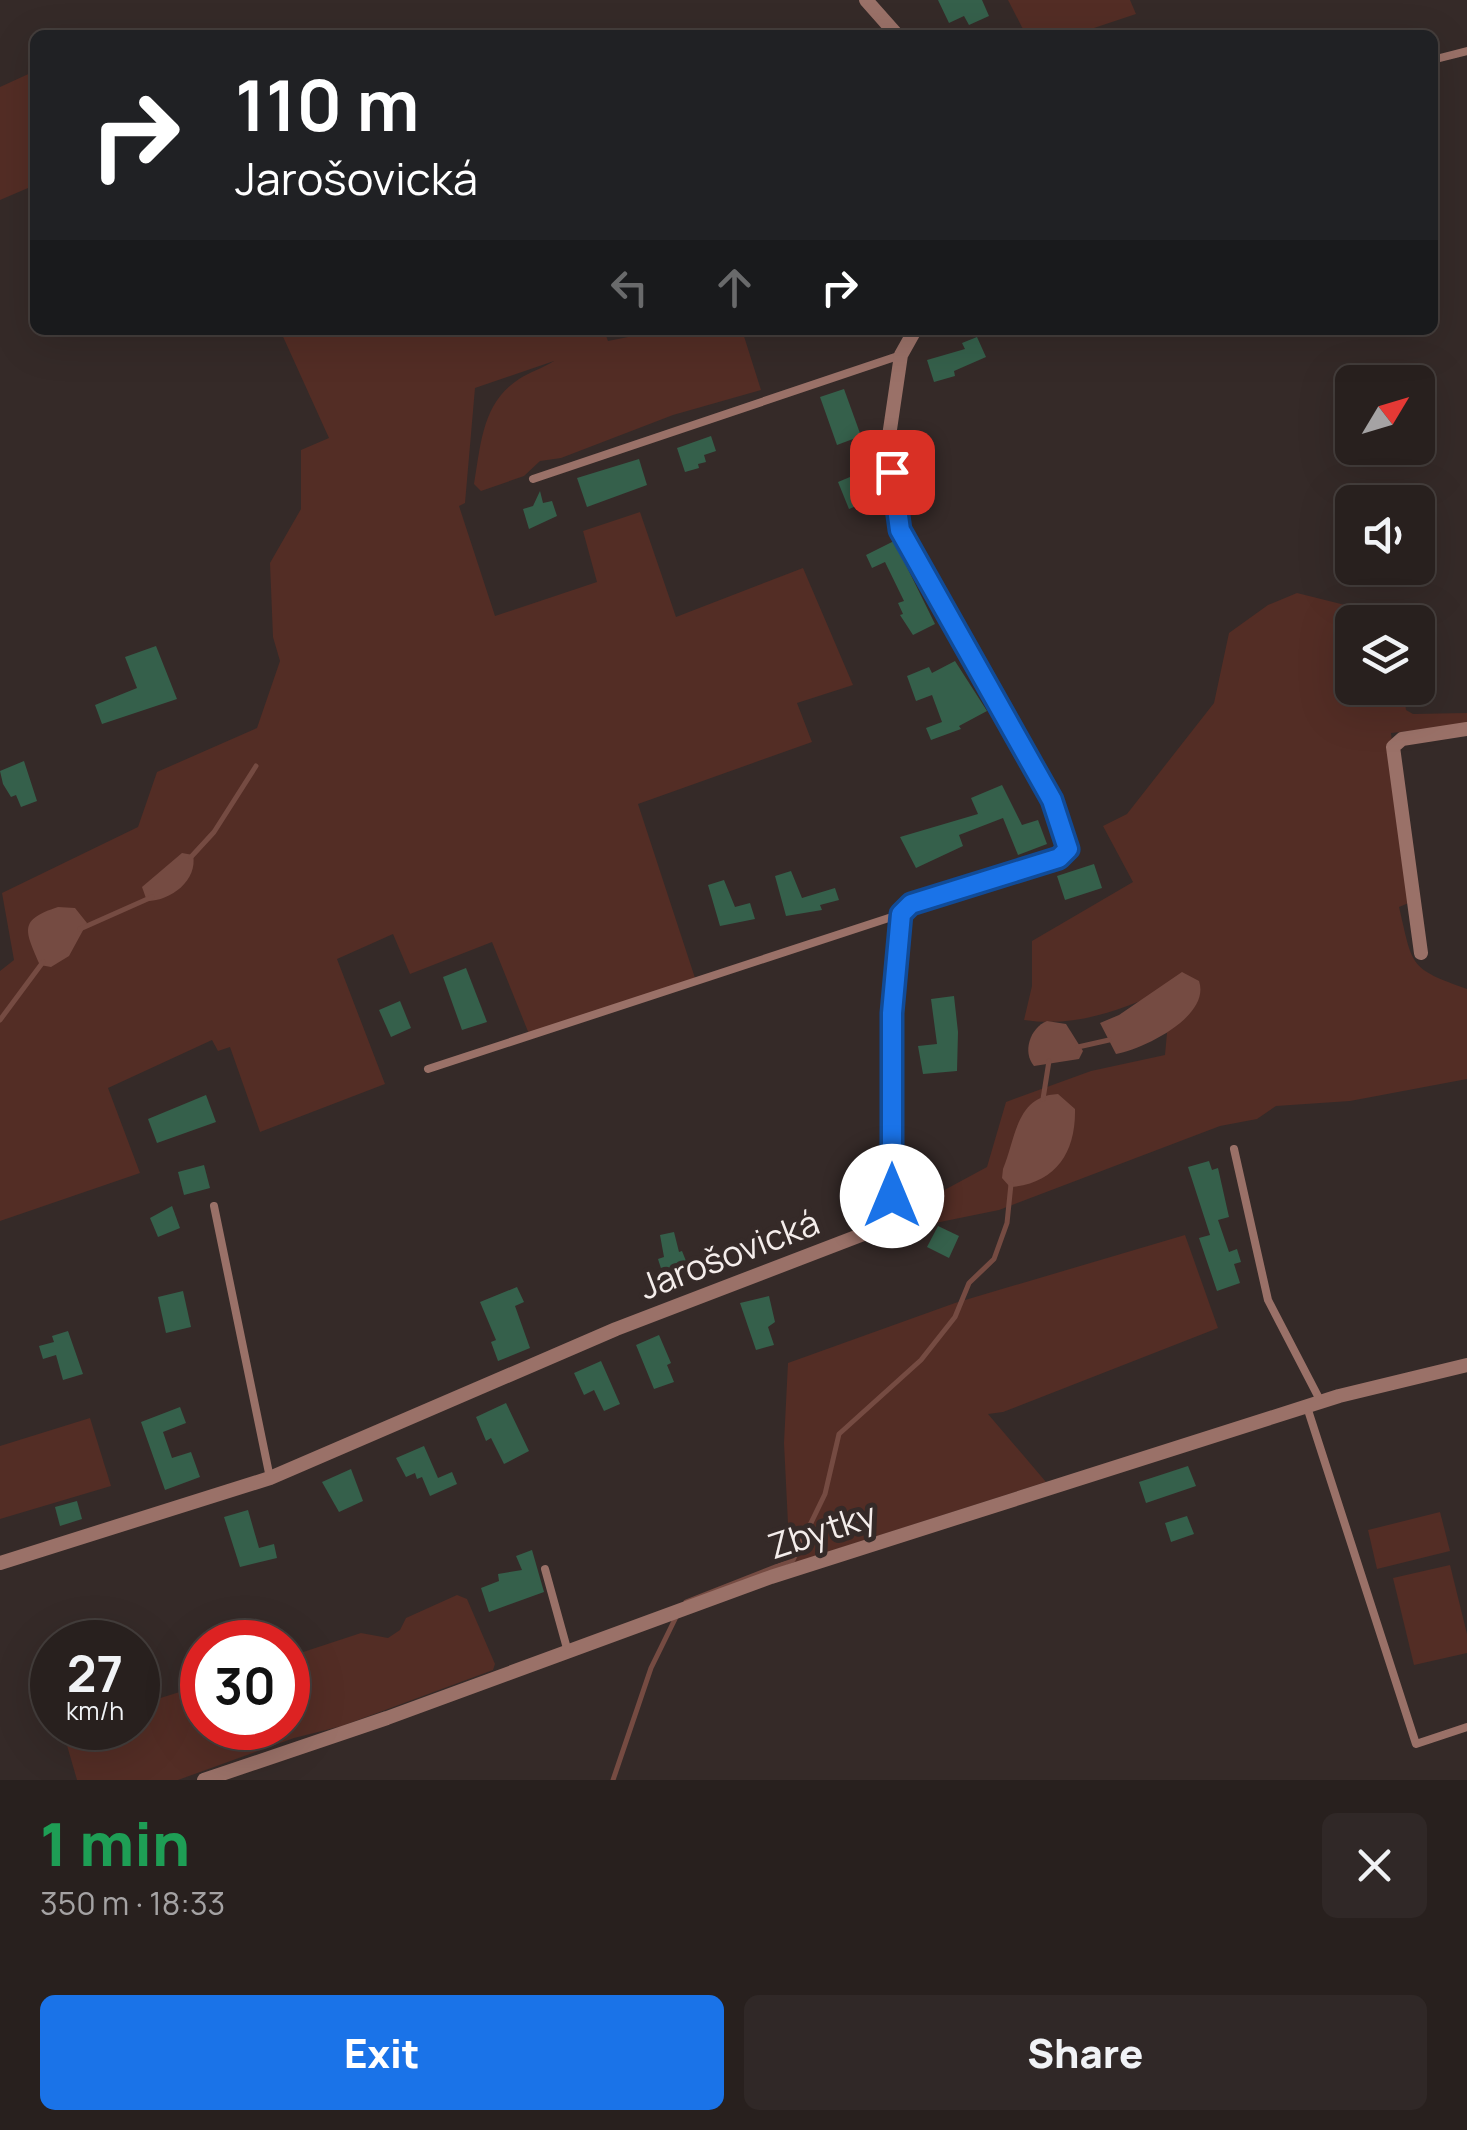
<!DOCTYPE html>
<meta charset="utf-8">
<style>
:root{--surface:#28201e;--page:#302827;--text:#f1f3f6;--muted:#a5a3a4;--line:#443e3c;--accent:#1a73e8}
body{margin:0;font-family:Manrope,sans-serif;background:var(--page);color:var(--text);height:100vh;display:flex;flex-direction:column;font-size:38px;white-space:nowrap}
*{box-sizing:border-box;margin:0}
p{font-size:32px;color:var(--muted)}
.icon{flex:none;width:55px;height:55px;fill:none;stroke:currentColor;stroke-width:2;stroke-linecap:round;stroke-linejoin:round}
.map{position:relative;height:1780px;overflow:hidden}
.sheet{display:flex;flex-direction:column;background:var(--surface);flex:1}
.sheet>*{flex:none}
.top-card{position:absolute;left:30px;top:30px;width:1408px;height:305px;border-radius:15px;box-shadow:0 10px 40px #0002,0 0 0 2px var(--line);background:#202124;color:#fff;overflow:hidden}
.needle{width:65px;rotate:52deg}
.tools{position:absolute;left:1335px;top:365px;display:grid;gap:20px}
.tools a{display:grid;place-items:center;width:100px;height:100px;border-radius:15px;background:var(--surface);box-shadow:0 10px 40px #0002,0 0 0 2px var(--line);font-size:50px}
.speed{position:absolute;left:30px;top:1620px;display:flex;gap:20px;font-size:50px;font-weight:700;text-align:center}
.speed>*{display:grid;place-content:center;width:130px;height:130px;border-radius:50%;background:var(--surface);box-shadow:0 10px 40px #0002,0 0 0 2px var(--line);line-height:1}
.speed small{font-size:25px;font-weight:400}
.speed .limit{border:15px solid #d22;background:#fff;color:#111}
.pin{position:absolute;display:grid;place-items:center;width:85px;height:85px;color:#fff;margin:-42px;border-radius:20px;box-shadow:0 5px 15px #0006}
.me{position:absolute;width:110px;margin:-55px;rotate:0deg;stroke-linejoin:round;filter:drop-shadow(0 0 8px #0008)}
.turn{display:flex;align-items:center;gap:35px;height:210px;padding:0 40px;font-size:45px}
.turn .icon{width:130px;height:130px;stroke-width:2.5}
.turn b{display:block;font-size:70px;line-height:85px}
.lanes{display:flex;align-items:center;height:95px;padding:0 40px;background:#0003;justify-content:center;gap:50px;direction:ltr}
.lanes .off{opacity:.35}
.round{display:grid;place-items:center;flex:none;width:105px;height:105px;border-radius:15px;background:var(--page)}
.headline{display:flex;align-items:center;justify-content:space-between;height:170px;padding:0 40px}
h1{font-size:60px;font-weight:800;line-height:75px;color:#1e9e55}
.cta{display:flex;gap:20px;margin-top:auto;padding:20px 40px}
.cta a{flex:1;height:115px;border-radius:15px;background:var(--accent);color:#fff;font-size:40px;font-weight:800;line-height:115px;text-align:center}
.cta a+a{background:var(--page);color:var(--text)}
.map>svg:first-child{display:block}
.green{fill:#532d25}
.water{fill:#754b42}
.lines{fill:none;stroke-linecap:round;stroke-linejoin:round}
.stream{stroke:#754b42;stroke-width:5}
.building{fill:#35604b}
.service{stroke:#9a7168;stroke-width:8}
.minor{stroke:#9a7168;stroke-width:14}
.route-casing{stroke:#114b97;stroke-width:25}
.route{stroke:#1a73e8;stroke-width:18}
.labels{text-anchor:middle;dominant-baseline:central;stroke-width:10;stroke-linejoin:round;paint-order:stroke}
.street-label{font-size:35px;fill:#f4edeb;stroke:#352a28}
</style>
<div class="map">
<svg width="1467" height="1780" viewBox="0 0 1467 1780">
<rect width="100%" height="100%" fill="#352a28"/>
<g class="green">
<polygon points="1008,0 1130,0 1136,14 1073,35 1026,35"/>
<polygon points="35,71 35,185 0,200 0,87"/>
<path d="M280,330h324l4,11 55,-11h79l19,60 -88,25 -112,43 -21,3 -16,15 -43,15 -7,-7c7,-40 8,-81 45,-105 11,-7 24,-11 35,-18l-79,27 -10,115 -6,3 36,110 102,-34 -14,-51 57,-19 36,105 127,-49 50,117 -56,18 15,39 -174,62 57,174 -166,56 -37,-92 -82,32 -17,-40 -56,25 48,125 -125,48 -30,-85 -12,4 -6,-11 -104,48 32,85 -140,48v-250l14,-11 -12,-67 136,-66 19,-55 100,-44 23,-67 -7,-24 -3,-74 31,-54v-59l28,-12z"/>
<path d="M1297,593l80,20 16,9h-41v66h51l3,22 7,4 54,-1v12l-76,8 20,169 -12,5c14,59 9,61 68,82v90l-117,22 -74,5 -19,13 -37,7 -221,84 -108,22 9,-18 87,-47 19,-65 85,-31 74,-16 6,-66c-51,20 -92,39 -147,31l8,-34v-45l101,-59 -30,-56 24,-12 87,-111 15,-70 39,-28z"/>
<polygon points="1185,1235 1218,1328 1003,1412 988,1414 1046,1482 790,1564 784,1443 788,1363 955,1303"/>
<polygon points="90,1418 111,1486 0,1519 0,1446"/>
<polygon points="1440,1512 1450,1551 1377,1569 1368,1530"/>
<polygon points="1450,1565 1467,1634 1467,1653 1414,1665 1393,1578"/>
<polygon points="457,1595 467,1599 495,1664 493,1670 342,1726 294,1738 178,1780 77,1780 62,1728 138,1728 138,1705 202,1685 202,1728 288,1728 288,1657 361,1633 388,1638 400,1630 406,1618"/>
</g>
<g class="water">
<path d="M182,853l11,2c5,25 -22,46 -46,46l-5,-14z"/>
<path d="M58,907l17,1 12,15 -18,33 -18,11 -11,-2c-15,-35 -22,-45 18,-58z"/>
<path d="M1182,972l17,9c12,35 -55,68 -83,73l-16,-31 19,-8z"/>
<path d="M1047,1021l19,3 17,27 -4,8 -45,7c-12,-14 -4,-38 13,-45z"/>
<path d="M1058,1094l17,15c1,44 -20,75 -65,78l-8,-9 1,-9c13,-31 13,-73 55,-75z"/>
</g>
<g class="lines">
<g class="stream">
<polyline points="191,857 214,832 256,766"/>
<polyline points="80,929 152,897"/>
<polyline points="0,1020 43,962"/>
<polyline points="1078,1047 1109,1040"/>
<polyline points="1043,1099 1049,1061"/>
<polyline points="686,1602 793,1560 825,1494 839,1434 921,1360 955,1317 969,1283 994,1259 1007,1223 1011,1184"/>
<polyline points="613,1780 651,1668 677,1615"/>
</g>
</g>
<g class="building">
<polygon points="938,0 982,0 989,16 969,25 964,16 949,23"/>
<polygon points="977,337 986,357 954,371 955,376 934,382 927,360 965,349 962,343"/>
<polygon points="844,389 861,436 837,445 820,397"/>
<polygon points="711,436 716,451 704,455 706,462 698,464 699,468 685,472 677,448"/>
<polygon points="639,459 647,485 587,507 577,478"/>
<polygon points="862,472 873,499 849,509 838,482"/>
<polygon points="540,491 543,503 552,501 557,516 529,529 523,509 533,506"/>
<polygon points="894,541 935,624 913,635 900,615 903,614 898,603 904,601 885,562 872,568 866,555"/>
<polygon points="156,646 177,699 102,724 95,705 137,688 125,657"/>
<polygon points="955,661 987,711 959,726 961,729 931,740 926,728 942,722 932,695 916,701 907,676 929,667 932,673"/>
<polygon points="24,761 37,801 21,807 16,795 11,797 3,784 0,771"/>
<polygon points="1002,785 1022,825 1038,820 1047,844 1018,855 1003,818 959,835 963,846 916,868 900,837 978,814 971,798"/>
<polygon points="1094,864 1102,888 1065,900 1057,876"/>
<polygon points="791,871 802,898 835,888 839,900 820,905 822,910 786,916 775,876"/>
<polygon points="724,880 735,907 750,903 755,919 720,926 708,885"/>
<polygon points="466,968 487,1022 462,1030 443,977"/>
<polygon points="954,996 958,1032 957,1071 923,1074 918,1046 937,1044 931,999"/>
<polygon points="400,1001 411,1028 391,1037 379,1010"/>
<polygon points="206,1095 216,1122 157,1143 148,1119"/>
<polygon points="1209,1161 1212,1170 1218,1168 1229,1217 1218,1220 1229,1252 1237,1249 1241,1262 1234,1264 1240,1283 1217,1291 1199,1238 1210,1235 1188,1167"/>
<polygon points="204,1165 210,1188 184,1195 178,1172"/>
<polygon points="172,1206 180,1228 158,1237 150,1218"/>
<polygon points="938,1226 959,1236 949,1258 927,1247"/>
<polygon points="674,1232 679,1252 682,1251 692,1276 666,1284 658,1259 664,1257 660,1235"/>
<polygon points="517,1287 524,1302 515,1306 530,1348 498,1361 491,1342 496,1340 480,1302"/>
<polygon points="183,1291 191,1327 166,1333 158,1297"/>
<polygon points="769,1296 775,1322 768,1327 774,1345 756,1350 740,1303"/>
<polygon points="68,1331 83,1374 63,1380 56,1355 43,1359 39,1346 54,1342 52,1336"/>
<polygon points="659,1335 671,1363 667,1365 674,1382 654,1389 636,1345"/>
<polygon points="601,1361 620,1404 604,1411 594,1390 584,1395 574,1373"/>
<polygon points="506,1403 529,1451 504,1464 491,1438 486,1441 476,1417"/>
<polygon points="180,1407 186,1423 163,1432 172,1458 191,1452 200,1477 165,1490 141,1422"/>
<polygon points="424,1446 438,1478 452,1472 457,1484 430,1496 422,1477 417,1479 415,1473 406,1477 396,1458"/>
<polygon points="1188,1466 1196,1486 1146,1503 1139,1482"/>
<polygon points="351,1469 363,1501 339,1512 322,1482"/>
<polygon points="77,1501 82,1519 60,1526 55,1507"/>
<polygon points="248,1510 259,1548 274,1544 277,1558 240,1567 224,1517"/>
<polygon points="1187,1516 1194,1534 1171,1542 1165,1523"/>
<polygon points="532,1550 544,1592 489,1612 481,1588 499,1581 498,1574 522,1570 516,1556"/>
</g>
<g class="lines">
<g class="service">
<polyline points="1432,60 1467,51"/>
<polyline points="533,479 901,355"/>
<polyline points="428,1069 901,914"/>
<polyline points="1234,1149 1268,1300 1321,1402"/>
<polyline points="214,1206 270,1478"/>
<polyline points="1307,1407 1416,1744 1467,1727"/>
<polyline points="545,1569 568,1652"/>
</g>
<g class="minor">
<polyline points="866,0 897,35"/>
<polyline points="1421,953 1393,747 1402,739 1467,729"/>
<polyline points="0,1563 270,1478 616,1329 874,1230 893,1196 891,1013 901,914 911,904 1059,858 1067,849 1052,800 900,530 888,443 901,355 915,330"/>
<polyline points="204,1780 387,1718 771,1577 1339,1396 1467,1365"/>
</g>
</g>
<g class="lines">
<g class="route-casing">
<polyline id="route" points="892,472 900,530 1052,800 1068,849 1059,858 911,904 901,914 892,1013 892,1196"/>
</g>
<use href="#route" class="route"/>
</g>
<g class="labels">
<g class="street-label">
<text transform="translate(729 1254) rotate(-21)">Jarošovická</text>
<text transform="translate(822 1530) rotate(-18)">Zbytky</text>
</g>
</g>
</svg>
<div class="tools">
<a><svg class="needle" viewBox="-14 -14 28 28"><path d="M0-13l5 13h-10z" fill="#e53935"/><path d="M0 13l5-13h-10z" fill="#a5a3a4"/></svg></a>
<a><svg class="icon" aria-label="sound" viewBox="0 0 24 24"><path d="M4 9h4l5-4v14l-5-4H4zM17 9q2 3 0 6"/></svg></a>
<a><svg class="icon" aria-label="layers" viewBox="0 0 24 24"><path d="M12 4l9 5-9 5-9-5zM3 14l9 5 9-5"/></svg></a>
</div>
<div class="speed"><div>27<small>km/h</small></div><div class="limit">30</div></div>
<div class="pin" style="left:892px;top:472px;background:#d93025"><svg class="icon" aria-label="arrive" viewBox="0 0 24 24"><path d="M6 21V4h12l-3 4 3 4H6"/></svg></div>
<svg class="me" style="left:892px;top:1196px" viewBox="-20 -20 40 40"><circle r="19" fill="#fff"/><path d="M0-13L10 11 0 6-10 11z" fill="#1a73e8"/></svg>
<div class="top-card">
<div class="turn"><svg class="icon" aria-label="right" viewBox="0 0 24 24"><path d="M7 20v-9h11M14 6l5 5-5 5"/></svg><div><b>110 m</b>Jarošovická</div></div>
<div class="lanes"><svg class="icon off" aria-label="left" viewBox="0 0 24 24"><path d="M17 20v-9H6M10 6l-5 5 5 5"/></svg><svg class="icon off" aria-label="ahead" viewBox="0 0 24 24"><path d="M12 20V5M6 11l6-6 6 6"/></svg><svg class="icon" aria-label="right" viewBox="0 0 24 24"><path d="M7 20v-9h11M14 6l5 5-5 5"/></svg></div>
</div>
</div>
<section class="sheet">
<div class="headline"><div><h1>1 min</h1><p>350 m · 18:33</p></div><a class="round"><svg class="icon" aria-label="close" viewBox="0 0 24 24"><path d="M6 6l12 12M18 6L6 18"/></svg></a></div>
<div class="cta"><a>Exit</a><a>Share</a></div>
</section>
